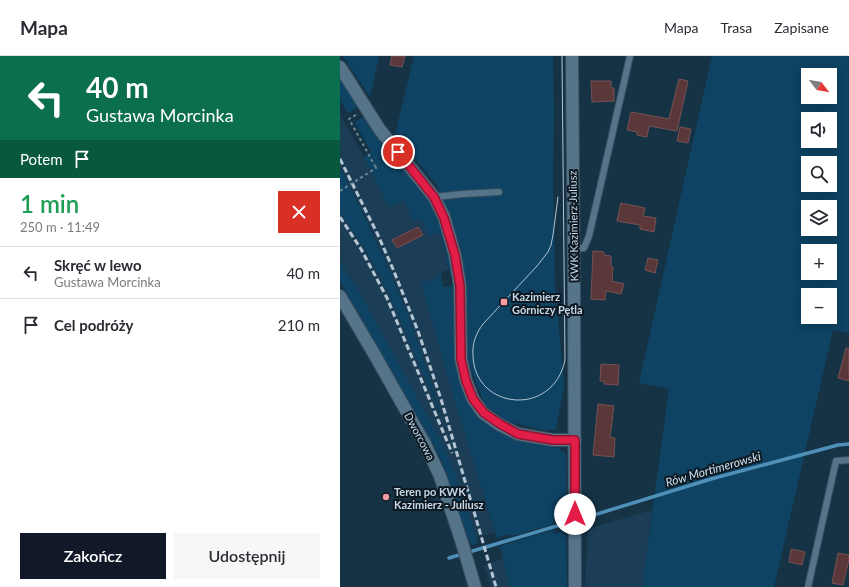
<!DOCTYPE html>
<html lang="pl">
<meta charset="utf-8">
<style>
:root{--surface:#fff;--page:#f7f7f7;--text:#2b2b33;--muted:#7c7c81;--line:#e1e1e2;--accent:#111827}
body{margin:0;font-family:Lato,sans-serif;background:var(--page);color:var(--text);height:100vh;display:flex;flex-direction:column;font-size:15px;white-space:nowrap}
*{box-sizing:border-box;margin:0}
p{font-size:13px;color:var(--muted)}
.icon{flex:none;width:22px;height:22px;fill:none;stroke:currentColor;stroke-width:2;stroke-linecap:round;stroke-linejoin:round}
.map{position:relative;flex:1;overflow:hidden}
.sheet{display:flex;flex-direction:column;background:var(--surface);width:340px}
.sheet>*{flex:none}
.guide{background:#0b6e4f;color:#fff;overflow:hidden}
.needle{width:26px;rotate:121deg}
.tools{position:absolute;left:461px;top:12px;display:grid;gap:8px}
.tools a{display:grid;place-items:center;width:36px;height:36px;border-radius:0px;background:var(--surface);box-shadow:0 2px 10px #0003;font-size:20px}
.pin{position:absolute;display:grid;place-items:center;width:34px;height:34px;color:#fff;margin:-17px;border:2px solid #fff;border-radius:50%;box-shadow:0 1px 4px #0007}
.me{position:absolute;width:44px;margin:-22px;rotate:0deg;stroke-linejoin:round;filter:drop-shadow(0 0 3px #0008)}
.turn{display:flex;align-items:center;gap:14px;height:84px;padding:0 20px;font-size:18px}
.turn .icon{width:52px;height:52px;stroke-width:2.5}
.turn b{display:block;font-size:28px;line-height:34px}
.then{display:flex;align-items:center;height:38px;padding:0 20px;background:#0003;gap:8px;font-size:15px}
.round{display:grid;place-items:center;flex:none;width:42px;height:42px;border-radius:0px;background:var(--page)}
.head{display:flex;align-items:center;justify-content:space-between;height:68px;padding:0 20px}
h1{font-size:24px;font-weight:600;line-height:30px;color:#1e9e55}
.button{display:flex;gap:8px;margin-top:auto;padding:8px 20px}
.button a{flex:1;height:46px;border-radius:0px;background:var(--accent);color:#fff;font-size:16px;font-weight:600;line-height:46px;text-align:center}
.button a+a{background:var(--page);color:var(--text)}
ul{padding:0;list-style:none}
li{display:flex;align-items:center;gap:12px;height:52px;padding:0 20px;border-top:1px solid var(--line)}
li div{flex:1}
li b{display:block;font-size:15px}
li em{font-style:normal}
header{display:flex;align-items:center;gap:24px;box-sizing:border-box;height:56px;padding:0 20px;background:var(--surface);border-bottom:1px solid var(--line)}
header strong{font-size:19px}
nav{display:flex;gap:22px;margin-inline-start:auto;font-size:14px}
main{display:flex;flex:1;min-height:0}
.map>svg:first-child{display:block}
.built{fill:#1b3e56}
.green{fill:#0e4363;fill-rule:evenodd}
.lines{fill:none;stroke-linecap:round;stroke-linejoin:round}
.stream{stroke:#4e90b8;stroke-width:3.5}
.building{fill:#5a383a;stroke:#765153}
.lane-casing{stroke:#384f60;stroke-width:8}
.street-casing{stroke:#384f60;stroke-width:14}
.secondary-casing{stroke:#384f60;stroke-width:14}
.path{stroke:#6e8595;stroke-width:2;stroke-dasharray:3 3;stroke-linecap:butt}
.lane{stroke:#557389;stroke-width:6}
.street{stroke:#557389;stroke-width:12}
.secondary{stroke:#557389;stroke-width:12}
.tram{stroke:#b4c5d3;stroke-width:1}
.rail{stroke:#b4c5d3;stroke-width:3;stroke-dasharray:6 3;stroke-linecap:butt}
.path-bridge{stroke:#6e8595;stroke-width:2;stroke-dasharray:3 3;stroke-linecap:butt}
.route-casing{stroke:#92132f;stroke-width:10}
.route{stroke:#e11d48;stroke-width:7}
.poi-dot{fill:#f49aa0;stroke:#0d1922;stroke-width:1.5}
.labels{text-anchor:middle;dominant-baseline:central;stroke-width:4;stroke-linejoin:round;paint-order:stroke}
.street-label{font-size:11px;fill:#c8d8e5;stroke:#0d1922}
.poi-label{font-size:11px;font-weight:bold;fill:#c8d8e5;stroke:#0d1922;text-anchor:start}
.water-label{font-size:12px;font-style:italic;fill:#cee1f0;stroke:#0d1922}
</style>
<header>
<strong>Mapa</strong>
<nav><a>Mapa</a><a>Trasa</a><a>Zapisane</a></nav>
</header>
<main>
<section class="sheet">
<div class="guide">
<div class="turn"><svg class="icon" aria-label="left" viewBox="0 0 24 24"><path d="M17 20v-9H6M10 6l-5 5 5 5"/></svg><div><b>40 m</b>Gustawa Morcinka</div></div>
<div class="then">Potem<svg class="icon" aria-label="arrive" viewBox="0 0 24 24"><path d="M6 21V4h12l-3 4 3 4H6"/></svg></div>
</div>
<div class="head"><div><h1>1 min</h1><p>250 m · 11:49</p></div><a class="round" style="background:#d93025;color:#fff"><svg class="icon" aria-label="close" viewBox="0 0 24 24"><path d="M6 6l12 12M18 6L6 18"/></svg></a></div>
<ul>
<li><svg class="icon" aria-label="left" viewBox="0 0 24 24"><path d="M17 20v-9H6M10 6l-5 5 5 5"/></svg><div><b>Skręć w lewo</b><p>Gustawa Morcinka</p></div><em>40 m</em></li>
<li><svg class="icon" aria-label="arrive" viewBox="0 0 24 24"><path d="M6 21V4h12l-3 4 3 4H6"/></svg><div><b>Cel podróży</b></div><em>210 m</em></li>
</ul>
<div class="button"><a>Zakończ</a><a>Udostępnij</a></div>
</section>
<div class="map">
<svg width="509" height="531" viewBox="0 0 509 531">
<rect width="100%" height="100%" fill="#163346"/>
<g class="built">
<polygon points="0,59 24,101 49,151 64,144 73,165 81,161 100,176 109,214 99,217 99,221 81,227 113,339 155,476 136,481 87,360 58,307 20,237 0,204 0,156 24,192 40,220 53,247 99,354 76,283 62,243 35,181 0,110"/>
<polygon points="312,454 302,531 245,531 248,473"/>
<polygon points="163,503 170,531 151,531 144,509"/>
</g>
<g class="green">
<polygon points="3,0 39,0 30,41"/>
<polygon points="74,0 213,0 214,56 213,124 215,227 224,329 216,374 203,374 166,365 145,349 128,305 127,248 122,195 97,129 55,79"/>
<path d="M372,0h137v277l-16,-3 -59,257h-132l27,-198 -30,-6zM468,19h22v22h-22zM468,63h22v22h-22zM468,107h22v22h-22zM468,151h22v22h-22zM468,195h22v22h-22zM468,239h22v22h-22z"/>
<polygon points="0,20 19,51 9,57 7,56 0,44"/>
<path d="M25,60c7,12 15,25 24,36 10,13 24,24 34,39 17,25 27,55 29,86l-1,-1 -2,-6 -9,-38 -11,4 -8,-18 -8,3 -9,-21 -15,7 -25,-50 7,-5 -16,-29v-1z"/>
<path d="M0,112l1,1c21,42 42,85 60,129 16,39 27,79 40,118l-48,-113 -13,-27 -16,-28 -24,-36z"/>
<polygon points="0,205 20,237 102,387 114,415 124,443 138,488 132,489 127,481 105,413 95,391 0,225"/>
<polygon points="99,217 101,217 103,231 113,230 114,249 114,285 116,304 139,360 147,368 166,379 188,386 217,391 226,398 226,457 222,457 222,462 213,465 213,468 177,479 167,479 157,482 113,339 81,227 99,221"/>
<polygon points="213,474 214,478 222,475 222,479 226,479 227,531 170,531 160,490"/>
</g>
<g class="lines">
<g class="stream">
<polyline points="244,462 371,423 498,389 509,388"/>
<polyline points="109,502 220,469"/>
</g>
</g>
<g class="building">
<polygon points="52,0 65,0 62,11 50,9"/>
<polygon points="339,23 348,25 337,75 309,70 307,81 297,79 297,76 287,74 291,56 329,63"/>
<polygon points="251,25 271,25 271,32 274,32 274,45 252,46"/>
<polygon points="340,71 351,73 348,87 337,85"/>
<polygon points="281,147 305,152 303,160 316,162 314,176 300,173 300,169 277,165"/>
<polygon points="78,171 83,179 57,192 52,184"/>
<polygon points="253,195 264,196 264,199 271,200 271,211 273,211 272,225 284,228 281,238 266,235 265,244 251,243"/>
<polygon points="308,202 318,204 315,217 305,214"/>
<polygon points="506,292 509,293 509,325 498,322"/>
<polygon points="261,308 279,309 278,329 264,328 265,325 260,325"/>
<polygon points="258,348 274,350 270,381 275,382 274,401 253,399"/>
<polygon points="451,493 465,496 462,509 449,506"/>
<polygon points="498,497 509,499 509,503 503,529 492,527"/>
</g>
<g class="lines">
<g class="lane-casing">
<g id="lane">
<polyline points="94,141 123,138 159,136"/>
<polyline points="233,193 244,192 249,180 290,0"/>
<polyline points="468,531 496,405 509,404"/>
</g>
</g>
<g class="street-casing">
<g id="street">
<polyline points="0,11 40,74 94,141 104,161 115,199 120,230 121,303 126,325 133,343 143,357 160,369 178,378 213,384 235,384"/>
<polyline points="0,240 33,296 85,388 100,420 122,487 135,531"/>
</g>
</g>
<g class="secondary-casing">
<polyline id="secondary" points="232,0 234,232 235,531"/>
</g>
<polyline class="path" points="16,59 9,63 35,110"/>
<use href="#lane" class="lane"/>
<use href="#street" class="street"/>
<use href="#secondary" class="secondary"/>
<path class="tram" d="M218,141l-5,38 -2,10 -3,7 -11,14 -54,58c-7,9 -11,20 -10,31 1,55 80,63 92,5l-3,-304"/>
<g class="rail">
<polyline points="0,103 38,179 53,213 78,275 101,343 156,531"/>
<polyline points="0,161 21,193 47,242 112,397"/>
</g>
<polyline class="path-bridge" points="0,135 36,112 35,110"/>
</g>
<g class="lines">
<g class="route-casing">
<polyline id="route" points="58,96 94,141 104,162 115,199 120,230 121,303 126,325 133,343 144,357 160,368 178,378 213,384 235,384 235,458"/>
</g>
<use href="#route" class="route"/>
</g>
<g class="poi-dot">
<rect x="160" y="242" width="8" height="8" rx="2"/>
<circle cx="46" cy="441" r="4"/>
</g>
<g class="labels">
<g class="street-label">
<text transform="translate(233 170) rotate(-91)">KWK Kazimierz-Juliusz</text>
<text transform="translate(80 380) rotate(62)">Dworcowa</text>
</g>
<g class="poi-label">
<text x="172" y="240">Kazimierz<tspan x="172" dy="13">Górniczy Pętla</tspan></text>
<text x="54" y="435">Teren po KWK<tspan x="54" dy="13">Kazimierz - Juliusz</tspan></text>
</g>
<g class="water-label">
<text transform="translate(373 413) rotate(-16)">Rów Mortimerowski</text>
</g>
</g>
</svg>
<div class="tools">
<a><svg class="needle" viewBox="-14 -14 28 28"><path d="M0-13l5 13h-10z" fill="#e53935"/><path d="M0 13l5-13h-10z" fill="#7c7c81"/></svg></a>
<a><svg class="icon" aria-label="sound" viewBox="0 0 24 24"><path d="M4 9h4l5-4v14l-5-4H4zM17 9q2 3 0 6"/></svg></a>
<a><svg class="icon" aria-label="search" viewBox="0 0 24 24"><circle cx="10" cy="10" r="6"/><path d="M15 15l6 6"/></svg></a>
<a><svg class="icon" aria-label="layers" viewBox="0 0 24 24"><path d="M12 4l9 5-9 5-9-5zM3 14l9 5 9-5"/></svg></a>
<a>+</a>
<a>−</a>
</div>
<div class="pin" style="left:58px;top:96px;background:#d93025"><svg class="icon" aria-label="arrive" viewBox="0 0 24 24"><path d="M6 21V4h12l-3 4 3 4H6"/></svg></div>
<svg class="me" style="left:235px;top:458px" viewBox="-20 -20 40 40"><circle r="19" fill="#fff"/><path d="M0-13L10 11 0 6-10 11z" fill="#e11d48"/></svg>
</div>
</main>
